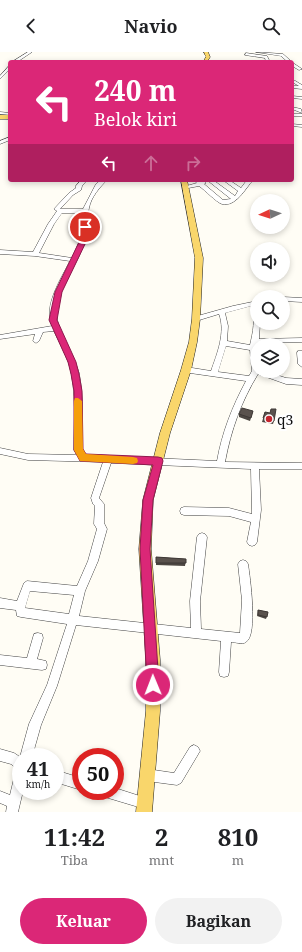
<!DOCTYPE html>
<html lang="id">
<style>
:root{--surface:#fff;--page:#f2f2f2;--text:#202124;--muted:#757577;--accent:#db2777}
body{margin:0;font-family:"Noto Serif",serif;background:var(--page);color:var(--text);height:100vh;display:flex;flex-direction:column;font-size:15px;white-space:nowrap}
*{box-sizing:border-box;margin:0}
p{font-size:13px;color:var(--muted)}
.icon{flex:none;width:22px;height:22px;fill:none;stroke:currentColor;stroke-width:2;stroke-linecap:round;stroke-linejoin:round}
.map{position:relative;height:760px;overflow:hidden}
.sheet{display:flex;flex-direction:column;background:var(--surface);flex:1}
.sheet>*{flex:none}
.guide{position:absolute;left:8px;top:8px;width:286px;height:122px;border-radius:4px;box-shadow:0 2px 6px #0003;background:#db2777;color:#fff;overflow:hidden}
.needle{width:26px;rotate:266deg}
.controls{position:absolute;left:250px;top:142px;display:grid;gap:8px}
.controls a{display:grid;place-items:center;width:40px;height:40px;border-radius:50%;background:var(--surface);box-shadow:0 2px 6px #0003;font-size:20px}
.speed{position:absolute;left:12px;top:696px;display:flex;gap:8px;font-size:20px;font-weight:700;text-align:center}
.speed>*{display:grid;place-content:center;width:52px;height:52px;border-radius:50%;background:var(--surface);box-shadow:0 2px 6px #0003;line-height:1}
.speed small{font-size:10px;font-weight:400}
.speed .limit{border:6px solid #d22;background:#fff;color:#111}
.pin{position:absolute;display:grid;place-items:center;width:34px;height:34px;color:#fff;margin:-17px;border:2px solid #fff;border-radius:50%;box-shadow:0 1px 4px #0007}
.me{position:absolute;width:44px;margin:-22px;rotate:359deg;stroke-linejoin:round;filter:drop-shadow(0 0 3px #0008)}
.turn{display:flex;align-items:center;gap:14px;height:84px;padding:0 20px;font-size:18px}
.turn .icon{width:52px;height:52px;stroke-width:2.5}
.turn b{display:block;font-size:28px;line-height:34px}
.lanes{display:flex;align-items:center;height:38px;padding:0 20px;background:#0003;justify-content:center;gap:20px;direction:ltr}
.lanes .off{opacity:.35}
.eta{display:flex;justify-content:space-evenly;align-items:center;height:68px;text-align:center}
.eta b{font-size:24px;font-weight:700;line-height:28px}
.button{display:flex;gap:8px;margin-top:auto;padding:8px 20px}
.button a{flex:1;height:46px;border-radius:24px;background:var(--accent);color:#fff;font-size:16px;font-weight:700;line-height:46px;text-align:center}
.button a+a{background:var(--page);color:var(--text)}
header{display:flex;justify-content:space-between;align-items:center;height:52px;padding:0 20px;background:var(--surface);font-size:18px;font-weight:700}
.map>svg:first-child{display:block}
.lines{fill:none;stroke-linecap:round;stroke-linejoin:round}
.minor-casing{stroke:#444;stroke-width:1}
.major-casing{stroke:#222;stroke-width:1}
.minor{fill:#fff;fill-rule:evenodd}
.major{fill:#f9d66b;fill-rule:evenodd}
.wall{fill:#4d4742}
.building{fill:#5a524d;stroke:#3f3936}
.route{fill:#db2777;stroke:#8e194d}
.slow{fill:#f59e0b}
.poi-dot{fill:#c4262e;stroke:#fff;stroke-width:1.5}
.labels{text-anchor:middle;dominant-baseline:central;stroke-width:4;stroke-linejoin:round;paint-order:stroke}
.poi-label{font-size:14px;fill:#111;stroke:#fff;text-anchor:start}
</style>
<header><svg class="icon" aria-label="back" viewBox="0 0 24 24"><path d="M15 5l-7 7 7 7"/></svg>Navio<svg class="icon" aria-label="search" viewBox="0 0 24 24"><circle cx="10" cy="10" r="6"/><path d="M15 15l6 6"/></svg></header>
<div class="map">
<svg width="302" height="760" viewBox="0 0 302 760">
<rect width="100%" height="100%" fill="#fffdf5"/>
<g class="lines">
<g class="minor-casing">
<g id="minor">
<polygon points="28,0 32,0 17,10 12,10"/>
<polygon points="256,0 283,2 292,10 288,10 281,4"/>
<polygon points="246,1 267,4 270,10 266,10 265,6 245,3"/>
<polygon points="292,11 293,11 302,17 299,18 292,14"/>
<polygon points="9,14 10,14 10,17 0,27 0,24"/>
<polygon points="292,27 302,33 302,37 292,36 292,34 299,34 292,30"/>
<polygon points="292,44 302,45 302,47 292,46"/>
<polygon points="292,55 301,57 302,61 292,57"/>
<polygon points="0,60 10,61 10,63 0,62"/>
<rect x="292" y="62" width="10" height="2"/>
<polygon points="292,72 302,73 302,75 292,74"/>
<polygon points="10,85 10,88 0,92 0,89"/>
<path d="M81,128h6l-5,6 -1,4 -8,5 -13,14h23l13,-25 5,-4h6c-7,7 -16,17 -18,28 -3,10 0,23 -4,33 -7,23 -24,42 -28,67 -3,22 16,44 22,65 5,25 3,51 3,76l4,6 131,6c5,-28 15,-54 29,-80l-63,-9 -1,-2 4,-3 25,4c6,-17 15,-39 8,-57l-23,7 -3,-2 1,-2 39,-11 24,-5v22h3l-1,16 43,-1v4l-44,1 -1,28h7l22,7 16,1v6l-16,-1 -28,-10c-17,28 -27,56 -33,88l77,1v6h-43l2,41 -4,32 -2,3 -3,1 -3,-1 -2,-3 4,-20 -22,-6 -45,-1 -3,-1 -1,-3 1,-3 3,-1 45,1 23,6 -1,-45 -140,-6 -12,35 5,6v19l3,6 -9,32 -13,30 -6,25 112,12 -1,-27 7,-64 2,-3 3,-1 3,1 2,3 -7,64 1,28 39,4 2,-33 -4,-36 2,-3 3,-1 3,1 2,3c2,13 10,71 -2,78 -4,3 -10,0 -15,0l-2,30 -1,4 -4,1 -4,-1 -1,-4 2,-31 -145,-16 -19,61 -16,39 -9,32h-11v34h2l-5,21h-12l1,-6 -7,-3v-12l10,4 5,-21 2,-5 -6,-5 -11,-3v-12l14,4 6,4 9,-33 18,-39 20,-61 -46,-7 -4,-1 -1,-6 -16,-2v-10l17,3 7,-18 3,-2 50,5 11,-25 9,-32 -3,-5 1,-18 -2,-2 -2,-6 12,-36 -75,-2 -28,-6v-6l28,6 49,1 -3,-5c0,-28 3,-58 -5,-86 -4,-11 -10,-22 -15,-33l-11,1 -4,9 -3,2 -3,-2 2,-7 -35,5v-4l52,-9c-9,-20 9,-47 18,-65l-35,-5 -35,-2v-4l33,2 15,-28 9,-13 -3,-2 15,-16 7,-5v-2zM62,161h21l-3,27 -8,18 -33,-5 15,-29zM251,254c5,13 2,26 -1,39l-23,-4 1,-15 -3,-13zM226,294l24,4 2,21 -3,5 -31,-4zM30,539l44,4 -5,19 -44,-6z"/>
<path d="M193,128l12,2 1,1 -2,1 19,16 8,-1 -24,-19h6l22,16 3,-5 -15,-11h6l12,8 6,-8h6c-8,9 -17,27 -31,24 -6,-2 -17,-14 -23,-18l-16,3v-2l14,-4z"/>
<polygon points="283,245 302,246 302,250 283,249"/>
<polygon points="298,299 302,299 302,315 298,312 297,301"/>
<polygon points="38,581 42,582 43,586 37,607 46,609 47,613 46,617 42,618 0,613 0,603 27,606 34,582"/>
<polygon points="194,693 198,695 200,699 181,731 177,733 147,729 143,727 141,723 143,719 147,717 174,721 190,695"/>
<polygon points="55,718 81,726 81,738 55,730"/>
<polygon points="115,736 149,747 151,751 149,755 145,757 105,745 101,743 99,739 115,739"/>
</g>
</g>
<g class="major-casing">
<g id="major">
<polygon points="204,0 208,0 210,5 207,10 203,10 206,5"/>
<rect x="0" y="63" width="10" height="4"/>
<polygon points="181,128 187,128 203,206 200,267 197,290 191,318 170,381 153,448 151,497 160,608 160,659 152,760 136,760 146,659 146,608 139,497 143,448 160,381 181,318 189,290 192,267 195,206"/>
</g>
</g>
<use href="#minor" class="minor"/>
<use href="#major" class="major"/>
</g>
<g class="wall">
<polygon points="253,359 250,369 239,365 239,362"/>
<polygon points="265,360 274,369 273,372 262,370"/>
<polygon points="156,505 186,507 185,514 156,513"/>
<polygon points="258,558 268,560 266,567 257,564"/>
</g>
<g class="building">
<polygon points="242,356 253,359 251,366 239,362"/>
<polygon points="271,357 276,357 274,369 263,366 265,360 270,361"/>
<polygon points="156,505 186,507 186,511 156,511"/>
<polygon points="258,558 268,560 267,565 258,563"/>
</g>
<polygon class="route" points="85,173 88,175 87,188 62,240 57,268 76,310 79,322 82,339 83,397 86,402 158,405 162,406 163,409 153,448 150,497 159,633 157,638 153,640 148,638 147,633 140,497 143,448 153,413 80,409 74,398 74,339 71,322 68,310 49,268 55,240 80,188 82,175"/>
<polygon class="slow" points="75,346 78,346 82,349 83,397 86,402 133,405 137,406 138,409 137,411 133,412 80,409 74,398 74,349"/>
<circle class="poi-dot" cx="269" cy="367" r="4"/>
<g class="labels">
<g class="poi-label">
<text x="277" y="367">q3</text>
</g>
</g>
</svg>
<div class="controls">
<a><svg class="needle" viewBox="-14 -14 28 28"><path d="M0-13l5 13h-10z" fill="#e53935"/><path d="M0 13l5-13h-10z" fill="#757577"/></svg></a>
<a><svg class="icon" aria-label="sound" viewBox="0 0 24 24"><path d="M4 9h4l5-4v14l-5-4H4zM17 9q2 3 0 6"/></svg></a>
<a><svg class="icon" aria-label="search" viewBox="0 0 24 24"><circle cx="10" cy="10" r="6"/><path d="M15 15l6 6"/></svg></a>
<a><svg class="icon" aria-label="layers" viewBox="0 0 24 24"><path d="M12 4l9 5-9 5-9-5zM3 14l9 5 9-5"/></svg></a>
</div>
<div class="speed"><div>41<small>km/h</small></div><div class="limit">50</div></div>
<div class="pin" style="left:85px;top:175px;background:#d93025"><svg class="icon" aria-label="arrive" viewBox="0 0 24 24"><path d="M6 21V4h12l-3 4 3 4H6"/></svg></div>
<svg class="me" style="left:153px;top:633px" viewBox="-20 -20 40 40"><circle r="17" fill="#db2777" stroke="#fff" stroke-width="3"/><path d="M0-11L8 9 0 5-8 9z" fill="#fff"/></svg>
<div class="guide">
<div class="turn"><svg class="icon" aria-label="left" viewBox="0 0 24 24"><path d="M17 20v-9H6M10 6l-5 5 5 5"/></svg><div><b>240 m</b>Belok kiri</div></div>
<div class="lanes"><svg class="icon" aria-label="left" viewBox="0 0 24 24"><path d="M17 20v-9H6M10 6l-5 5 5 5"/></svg><svg class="icon off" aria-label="ahead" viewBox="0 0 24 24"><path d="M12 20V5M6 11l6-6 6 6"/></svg><svg class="icon off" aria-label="right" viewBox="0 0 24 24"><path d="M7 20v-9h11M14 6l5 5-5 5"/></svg></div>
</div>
</div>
<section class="sheet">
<div class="eta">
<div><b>11:42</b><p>Tiba</p></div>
<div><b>2</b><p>mnt</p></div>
<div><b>810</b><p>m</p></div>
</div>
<div class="button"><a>Keluar</a><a>Bagikan</a></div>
</section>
